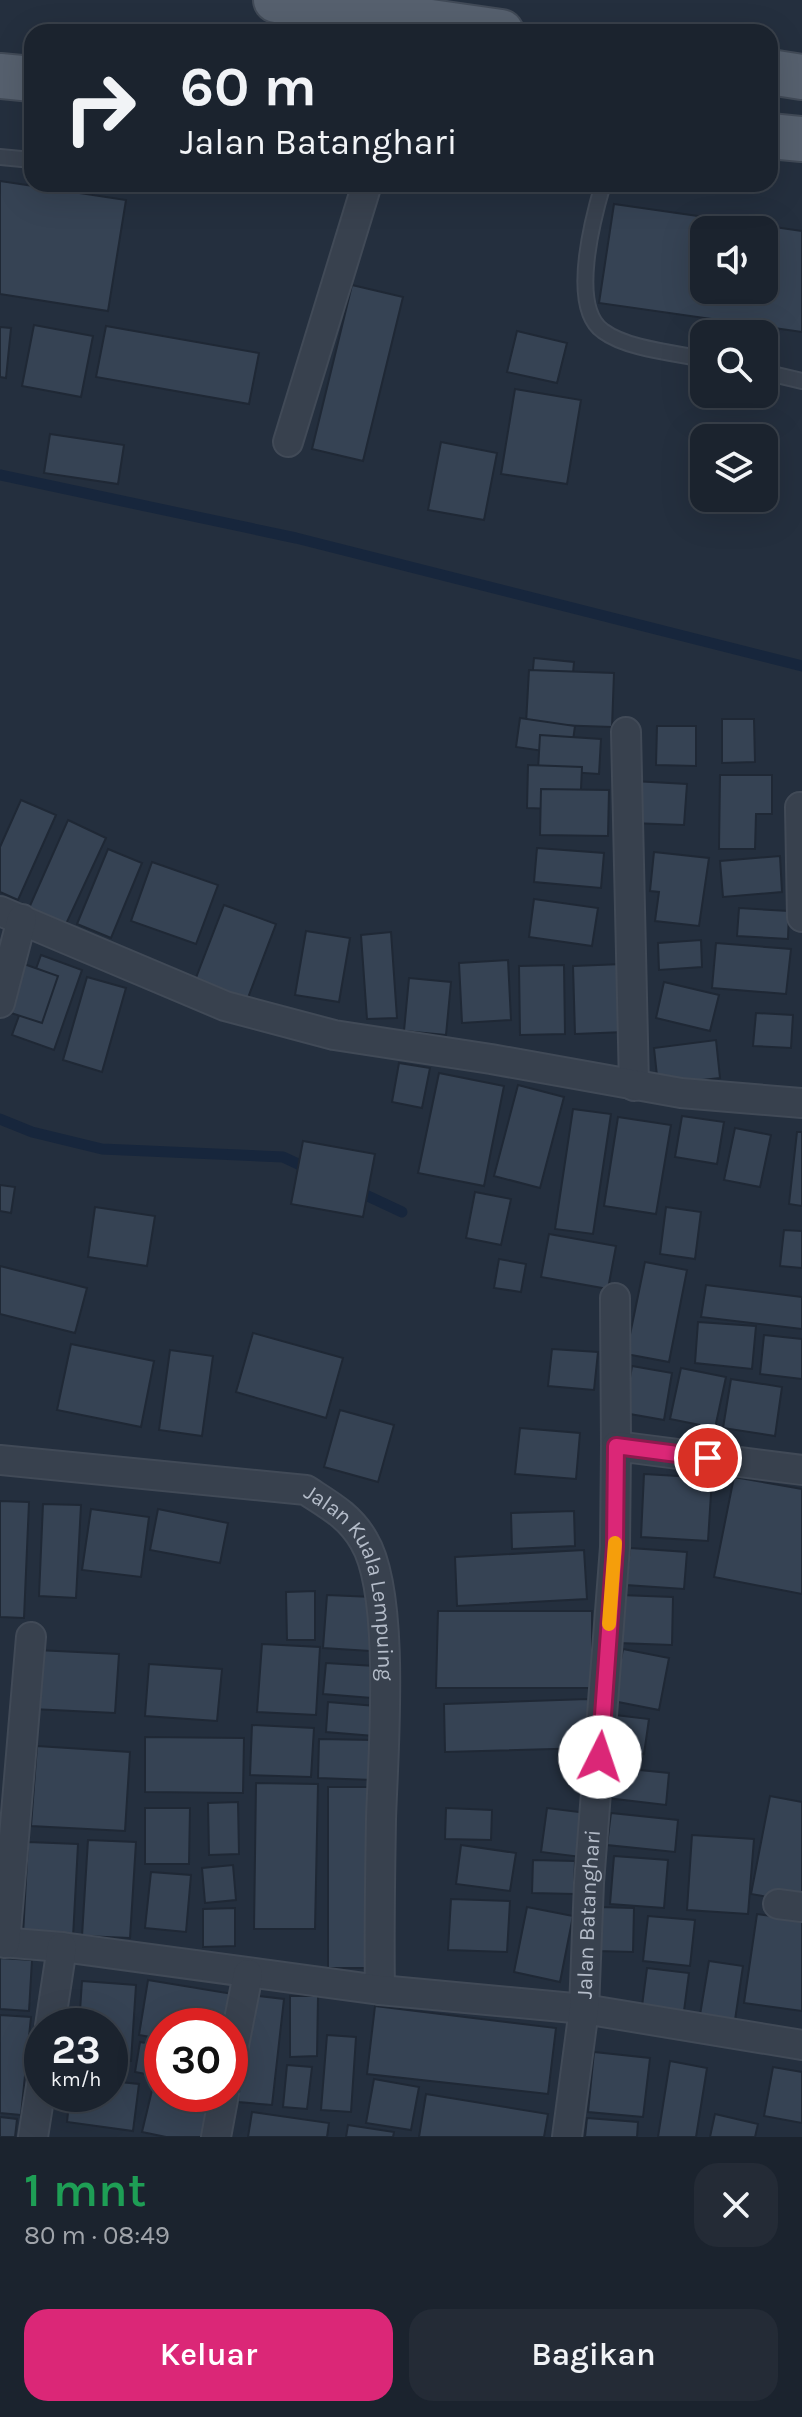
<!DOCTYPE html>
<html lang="id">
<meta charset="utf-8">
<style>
:root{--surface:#1b232e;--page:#242b36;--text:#f1f3f6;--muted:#a0a4aa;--line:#39404a;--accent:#db2777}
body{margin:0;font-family:Karla,sans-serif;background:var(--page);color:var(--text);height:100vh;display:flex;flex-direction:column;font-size:30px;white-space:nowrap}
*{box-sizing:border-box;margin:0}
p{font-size:26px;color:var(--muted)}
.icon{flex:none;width:44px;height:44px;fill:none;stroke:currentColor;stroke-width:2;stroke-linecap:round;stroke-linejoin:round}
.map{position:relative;height:2137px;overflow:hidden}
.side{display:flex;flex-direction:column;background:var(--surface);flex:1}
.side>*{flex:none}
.guide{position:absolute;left:24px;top:24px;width:754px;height:168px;border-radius:24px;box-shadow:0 8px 32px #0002,0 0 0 2px var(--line);background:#1b232e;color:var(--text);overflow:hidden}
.controls{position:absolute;left:690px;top:216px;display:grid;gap:16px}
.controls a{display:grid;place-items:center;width:88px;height:88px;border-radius:16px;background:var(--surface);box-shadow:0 8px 32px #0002,0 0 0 2px var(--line);font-size:40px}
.speed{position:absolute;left:24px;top:2008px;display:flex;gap:16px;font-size:40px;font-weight:700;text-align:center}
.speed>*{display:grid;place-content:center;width:104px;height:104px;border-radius:50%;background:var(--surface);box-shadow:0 8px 32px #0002,0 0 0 2px var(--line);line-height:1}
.speed small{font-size:20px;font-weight:400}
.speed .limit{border:12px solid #d22;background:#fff;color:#111}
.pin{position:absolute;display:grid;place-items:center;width:68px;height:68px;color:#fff;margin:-34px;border:4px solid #fff;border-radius:50%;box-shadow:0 2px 8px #0007}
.me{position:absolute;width:88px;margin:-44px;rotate:4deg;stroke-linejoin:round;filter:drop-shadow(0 0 6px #0008)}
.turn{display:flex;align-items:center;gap:28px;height:168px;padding:0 24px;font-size:36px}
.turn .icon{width:104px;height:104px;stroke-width:2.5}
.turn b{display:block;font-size:56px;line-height:68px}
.round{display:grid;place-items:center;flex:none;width:84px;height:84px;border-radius:24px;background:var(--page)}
.summary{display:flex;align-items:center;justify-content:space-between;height:136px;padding:0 24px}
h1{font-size:48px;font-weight:600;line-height:60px;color:#1e9e55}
.button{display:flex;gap:16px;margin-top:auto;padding:16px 24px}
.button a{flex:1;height:92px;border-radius:24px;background:var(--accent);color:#fff;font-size:32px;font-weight:600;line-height:92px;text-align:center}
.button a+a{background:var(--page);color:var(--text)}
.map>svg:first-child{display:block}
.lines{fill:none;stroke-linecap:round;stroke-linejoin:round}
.stream{stroke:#17263c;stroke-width:11}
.building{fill:#364354;stroke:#1f2835;stroke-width:2;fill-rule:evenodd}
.service-casing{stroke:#414a57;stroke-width:18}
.minor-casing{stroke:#414a57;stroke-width:32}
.primary-casing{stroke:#414a57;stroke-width:48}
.service{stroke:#38414e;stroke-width:14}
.minor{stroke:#38414e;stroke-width:28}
.primary{stroke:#56606e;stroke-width:44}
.route-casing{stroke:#8e194d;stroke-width:20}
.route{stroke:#db2777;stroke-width:14}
.slow{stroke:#f59e0b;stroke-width:14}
.labels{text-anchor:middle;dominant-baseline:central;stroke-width:8;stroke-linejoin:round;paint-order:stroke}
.street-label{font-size:22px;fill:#b4bcc9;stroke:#1d2633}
</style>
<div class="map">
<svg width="802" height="2137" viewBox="0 0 802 2137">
<rect width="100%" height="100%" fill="#242f3e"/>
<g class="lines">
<g class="stream">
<polyline points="0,475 296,538 802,666"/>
<polyline points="0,1119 32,1132 102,1149 283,1157 311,1170"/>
<polyline points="355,1190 402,1212"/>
</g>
</g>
<g class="building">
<polygon points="0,181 126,200 108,311 0,294"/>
<path d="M614,204l188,27v101l-203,-29zM704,230h60v60h-60z"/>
<polygon points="352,285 403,297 363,461 312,449"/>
<polygon points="34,325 93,336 81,397 22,386"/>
<polygon points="106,326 259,353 249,404 96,377"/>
<polygon points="0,327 11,328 6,378 0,377"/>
<polygon points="517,331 567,343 557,383 507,372"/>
<polygon points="515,389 581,400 567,484 501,474"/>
<polygon points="50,434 124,445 118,484 44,473"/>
<polygon points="441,442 497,453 484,520 428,510"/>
<polygon points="534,658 574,662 570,706 530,702"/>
<polygon points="529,670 614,673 612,727 526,724"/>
<polygon points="520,718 575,726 571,755 516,747"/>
<polygon points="722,719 754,719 755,762 722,763"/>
<polygon points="657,726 696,726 696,766 656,765"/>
<polygon points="540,735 601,739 599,774 538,770"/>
<polygon points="528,765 582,767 580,810 527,808"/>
<polygon points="720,775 772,775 772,814 756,814 755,849 719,849"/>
<polygon points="633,781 687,784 684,825 631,823"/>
<polygon points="541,789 609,790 608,836 540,835"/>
<polygon points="21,800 56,815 18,900 0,892 0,847"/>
<polygon points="68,820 106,838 66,924 29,908"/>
<polygon points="537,848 604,853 601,888 534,882"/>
<polygon points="108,849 142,863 111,938 77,924"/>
<polygon points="654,852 709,858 699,926 655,921 659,892 650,891"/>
<polygon points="780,856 782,892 723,897 720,861"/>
<polygon points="152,862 218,885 196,944 131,921"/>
<polygon points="534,899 598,908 592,946 529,937"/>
<polygon points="224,905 276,924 246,1003 194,983"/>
<polygon points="739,908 789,911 788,939 737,936"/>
<polygon points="306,931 350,938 339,1002 295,995"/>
<polygon points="391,932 397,1018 367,1019 361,935"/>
<polygon points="701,940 702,967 659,970 658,943"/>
<polygon points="716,943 791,949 786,994 712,988"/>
<polygon points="41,955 82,970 54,1050 12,1035"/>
<polygon points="508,960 511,1020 462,1023 459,963"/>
<polygon points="24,964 58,976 42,1023 8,1012"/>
<polygon points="623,964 625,1032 575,1034 573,966"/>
<polygon points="564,965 565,1034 520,1035 519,966"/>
<polygon points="87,977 126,988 102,1072 63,1060"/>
<polygon points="409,978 451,982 446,1035 404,1031"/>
<polygon points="664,982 719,995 710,1031 656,1018"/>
<polygon points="756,1013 793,1015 791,1048 753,1046"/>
<polygon points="716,1040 720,1078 658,1085 654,1048"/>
<polygon points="399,1063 430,1068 422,1108 392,1102"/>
<polygon points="439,1073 504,1086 484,1186 418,1173"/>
<polygon points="518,1085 564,1097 540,1188 494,1176"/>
<polygon points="573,1109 611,1114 593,1234 555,1229"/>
<polygon points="682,1116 724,1122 717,1164 675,1157"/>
<polygon points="618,1117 671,1125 656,1214 604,1206"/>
<polygon points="735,1128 771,1135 760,1187 724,1180"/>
<polygon points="797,1132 802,1132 802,1206 789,1204"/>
<polygon points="303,1141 375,1154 363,1217 291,1204"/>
<polygon points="0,1185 15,1187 11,1213 0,1211"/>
<polygon points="475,1192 511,1199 501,1245 466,1238"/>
<polygon points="95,1207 155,1216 147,1266 88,1257"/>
<polygon points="666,1207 701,1212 695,1259 660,1254"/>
<polygon points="784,1230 802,1231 802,1268 780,1266"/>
<polygon points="549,1234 616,1246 608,1289 541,1277"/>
<polygon points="499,1259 526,1264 521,1292 494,1288"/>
<polygon points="645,1262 687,1270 669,1362 626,1354"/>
<polygon points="0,1266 87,1288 75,1333 0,1314"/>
<polygon points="706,1285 802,1297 802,1329 701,1317"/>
<polygon points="698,1322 756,1326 752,1369 695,1363"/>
<polygon points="253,1333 343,1358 326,1418 236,1392"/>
<polygon points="764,1335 802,1339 802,1379 760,1374"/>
<polygon points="71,1344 154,1361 141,1427 57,1410"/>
<polygon points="552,1349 598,1352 594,1390 548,1386"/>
<polygon points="170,1350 213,1356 202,1436 159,1430"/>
<polygon points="632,1366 672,1373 664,1420 624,1413"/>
<polygon points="681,1368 726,1377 715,1428 670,1419"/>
<polygon points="731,1379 782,1387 775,1436 723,1428"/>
<polygon points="340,1410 394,1425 378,1482 324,1467"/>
<polygon points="520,1428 580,1433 576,1479 515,1474"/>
<polygon points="644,1474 712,1478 708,1541 641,1537"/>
<polygon points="734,1477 802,1489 802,1594 714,1577"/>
<polygon points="0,1501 29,1502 24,1618 0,1617"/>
<polygon points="43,1504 81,1505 76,1598 39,1596"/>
<polygon points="91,1509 149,1517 141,1577 82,1570"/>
<polygon points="158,1509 228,1523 220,1563 150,1550"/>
<polygon points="574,1511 575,1546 512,1549 511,1513"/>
<polygon points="630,1548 687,1552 684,1589 626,1585"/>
<polygon points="584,1550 587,1599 457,1606 455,1557"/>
<polygon points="315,1591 315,1640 287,1640 286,1592"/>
<polygon points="327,1595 373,1597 370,1651 323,1648"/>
<polygon points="620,1595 673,1597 672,1645 618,1643"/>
<polygon points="438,1611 592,1611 592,1688 436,1688"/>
<polygon points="262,1644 320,1647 316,1715 257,1712"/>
<polygon points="623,1649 669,1658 659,1710 613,1701"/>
<polygon points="36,1650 119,1654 115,1713 32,1709"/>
<polygon points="326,1663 375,1666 372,1698 323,1694"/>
<polygon points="149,1664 222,1669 217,1721 145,1716"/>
<polygon points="588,1699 590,1748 445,1752 444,1704"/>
<polygon points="328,1702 376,1706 374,1736 326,1732"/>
<polygon points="615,1715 649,1719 644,1754 609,1749"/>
<polygon points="252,1725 314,1728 311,1777 250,1775"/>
<polygon points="145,1737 244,1738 243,1793 145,1792"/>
<polygon points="319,1739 374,1740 373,1780 318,1778"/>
<polygon points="37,1746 130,1752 125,1831 31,1826"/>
<polygon points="610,1767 669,1773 666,1805 607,1798"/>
<polygon points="256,1783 318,1784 315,1929 254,1929"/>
<rect x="328" y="1787" width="40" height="181"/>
<polygon points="770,1796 802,1802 802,1903 751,1894"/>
<polygon points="238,1802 239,1854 209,1855 208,1803"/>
<polygon points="145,1808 190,1808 189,1864 145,1864"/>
<polygon points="446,1808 492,1810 491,1840 445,1839"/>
<polygon points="547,1808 587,1813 581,1857 541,1852"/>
<polygon points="611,1813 678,1820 675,1852 607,1845"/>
<polygon points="692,1835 754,1839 748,1914 687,1910"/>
<polygon points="88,1840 136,1842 130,1938 82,1936"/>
<polygon points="28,1842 78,1844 73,1937 23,1935"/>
<polygon points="461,1845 516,1853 510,1891 456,1884"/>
<polygon points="614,1856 668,1860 664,1908 610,1904"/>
<polygon points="533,1860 575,1861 574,1894 532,1893"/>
<polygon points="233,1865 236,1900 205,1903 202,1868"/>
<polygon points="151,1872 191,1875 186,1932 145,1928"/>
<polygon points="451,1899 510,1901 507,1952 448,1950"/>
<polygon points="527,1907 573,1916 560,1982 514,1972"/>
<polygon points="598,1907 634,1908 633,1952 597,1951"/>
<polygon points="235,1908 235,1946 203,1947 203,1909"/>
<polygon points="757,1914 802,1920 802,2011 744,2003"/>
<polygon points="648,1916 695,1920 690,1966 643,1961"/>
<polygon points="0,1958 32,1960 29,2011 0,2009"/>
<polygon points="709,1961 743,1966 735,2020 700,2015"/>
<polygon points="647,1968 689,1973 684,2011 642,2006"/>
<polygon points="148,1980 233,1994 228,2026 162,2026 162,2039 139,2035"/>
<polygon points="82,1981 136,1985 131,2061 110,2059 110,2026 79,2026"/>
<polygon points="250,1995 284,1999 272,2105 238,2102"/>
<polygon points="290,1996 318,1996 317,2056 290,2057"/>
<polygon points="375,2006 556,2028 548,2094 367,2074"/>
<polygon points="0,2015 31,2017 21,2115 0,2113"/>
<polygon points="327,2035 356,2037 351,2112 321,2110"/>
<polygon points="140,2042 162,2046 162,2077 135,2072"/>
<polygon points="594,2052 650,2058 643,2117 588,2112"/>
<polygon points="670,2061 707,2068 696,2137 658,2137"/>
<polygon points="287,2065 312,2067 307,2109 283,2107"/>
<polygon points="773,2067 802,2072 802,2123 764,2116"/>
<polygon points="374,2079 419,2087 411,2130 366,2123"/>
<polygon points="110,2081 139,2084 133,2131 67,2122 70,2094 110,2094"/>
<polygon points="154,2082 162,2084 162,2094 215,2096 205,2137 166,2137 142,2132"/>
<polygon points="426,2094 548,2114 544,2137 419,2137"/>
<polygon points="252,2112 329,2123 327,2137 248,2137"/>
<polygon points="715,2114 758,2124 755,2137 710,2137"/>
<polygon points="0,2117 17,2119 15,2137 0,2137"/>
<polygon points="587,2118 638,2122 637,2137 585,2137"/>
<polygon points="348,2125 394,2132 393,2137 346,2137"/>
</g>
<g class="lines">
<g class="service-casing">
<g id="service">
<polyline points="0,157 32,160"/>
<path d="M603,184c-10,34 -34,123 0,147 24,18 72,22 101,28"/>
<polyline points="764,372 802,381"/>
</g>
</g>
<g class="minor-casing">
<g id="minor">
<polyline points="288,442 367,184"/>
<polyline points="626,732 634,1086"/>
<polyline points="800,807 802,917"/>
<polyline points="0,911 225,1006 334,1035 491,1059 681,1093 802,1103"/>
<polyline points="0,1003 22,919"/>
<polyline points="615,1298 616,1446"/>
<path id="s1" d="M0,1460l306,30c23,15 44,26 58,51 32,53 19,213 17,278 -1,57 -2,114 -1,171"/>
<polyline points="778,1904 802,1907"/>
<polyline points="0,1942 62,1947 380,1990 584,2009 802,2045"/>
<polyline points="5,1943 31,1637"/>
<polyline points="50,2026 62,1947"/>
<polyline points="230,2066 248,1974"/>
<polyline points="33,2137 42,2080"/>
<polyline points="216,2137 224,2094"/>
<path id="s2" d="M567,2137l17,-128 5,-126 26,-336 1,-101 186,24"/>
</g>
</g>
<g class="primary-casing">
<g id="primary">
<polyline points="276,0 501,32"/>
<polyline points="770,72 802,77"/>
<polyline points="0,76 32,79"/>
<polyline points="770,136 802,139"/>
</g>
</g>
<use href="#service" class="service"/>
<use href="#minor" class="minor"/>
<use href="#primary" class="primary"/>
</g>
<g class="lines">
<g class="route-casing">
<polyline id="route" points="600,1757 615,1547 616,1446 708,1458"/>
</g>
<use href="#route" class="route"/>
<polyline class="slow" points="609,1624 615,1543"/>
</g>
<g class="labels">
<g class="street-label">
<text stroke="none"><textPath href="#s1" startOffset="418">Jalan Kuala Lempuing</textPath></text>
<text stroke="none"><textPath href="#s2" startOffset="224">Jalan Batanghari</textPath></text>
</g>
</g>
</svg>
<div class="controls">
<a><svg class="icon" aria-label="sound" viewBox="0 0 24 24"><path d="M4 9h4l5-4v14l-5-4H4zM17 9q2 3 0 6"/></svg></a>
<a><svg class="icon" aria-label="search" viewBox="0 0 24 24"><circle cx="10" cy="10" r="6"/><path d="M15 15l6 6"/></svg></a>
<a><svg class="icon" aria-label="layers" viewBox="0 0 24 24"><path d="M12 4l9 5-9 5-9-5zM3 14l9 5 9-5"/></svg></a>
</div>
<div class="speed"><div>23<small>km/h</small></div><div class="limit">30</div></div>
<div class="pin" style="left:708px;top:1458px;background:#d93025"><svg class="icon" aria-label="arrive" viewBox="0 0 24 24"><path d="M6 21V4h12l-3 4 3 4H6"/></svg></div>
<svg class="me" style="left:600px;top:1757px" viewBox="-20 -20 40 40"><circle r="19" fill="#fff"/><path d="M0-13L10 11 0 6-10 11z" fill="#db2777"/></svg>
<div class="guide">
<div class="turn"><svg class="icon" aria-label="right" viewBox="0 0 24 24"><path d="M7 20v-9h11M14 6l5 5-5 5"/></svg><div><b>60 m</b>Jalan Batanghari</div></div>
</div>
</div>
<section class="side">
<div class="summary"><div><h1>1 mnt</h1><p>80 m · 08:49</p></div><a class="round"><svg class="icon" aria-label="close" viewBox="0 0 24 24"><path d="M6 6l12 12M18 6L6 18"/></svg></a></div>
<div class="button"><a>Keluar</a><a>Bagikan</a></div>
</section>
